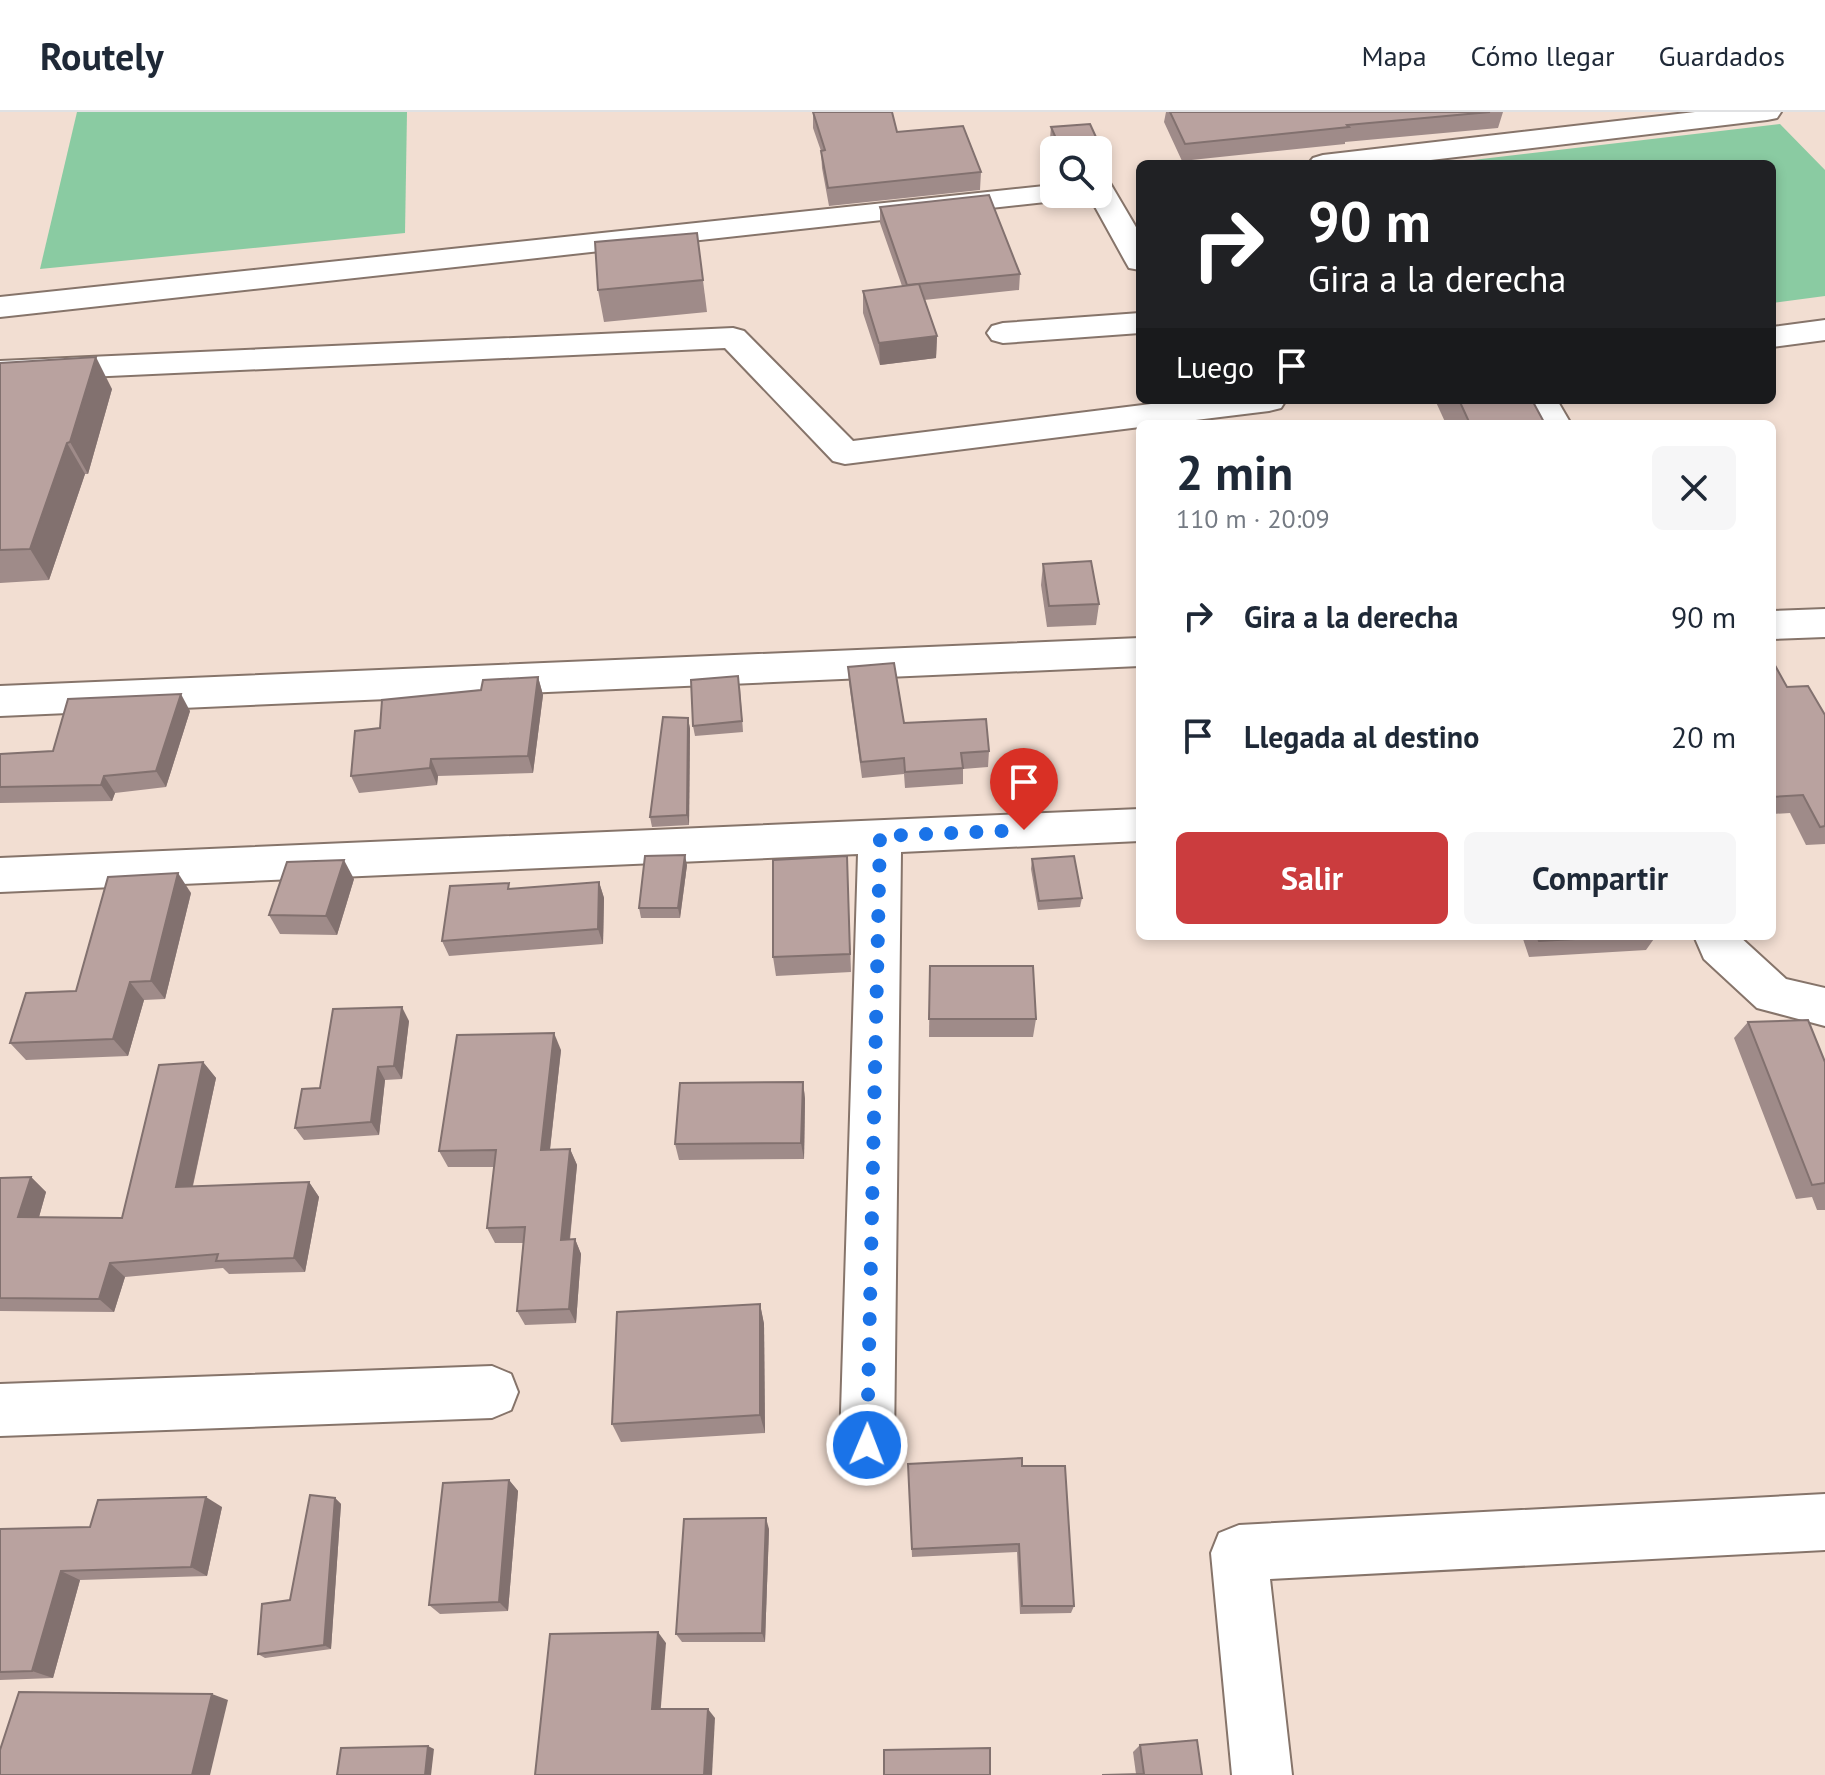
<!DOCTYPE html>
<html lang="es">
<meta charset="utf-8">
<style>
:root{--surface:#fff;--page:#f6f6f7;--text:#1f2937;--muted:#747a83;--line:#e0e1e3;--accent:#cb3c3e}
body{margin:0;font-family:"PT Sans",sans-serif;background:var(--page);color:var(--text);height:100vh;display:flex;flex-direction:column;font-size:30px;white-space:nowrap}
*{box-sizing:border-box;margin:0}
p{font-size:26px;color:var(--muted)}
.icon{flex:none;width:44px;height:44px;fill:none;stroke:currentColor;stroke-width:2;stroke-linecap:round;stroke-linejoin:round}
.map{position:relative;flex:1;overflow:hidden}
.side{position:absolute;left:1136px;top:308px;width:640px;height:520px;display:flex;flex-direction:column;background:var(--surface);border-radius:12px;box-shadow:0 4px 12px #0003}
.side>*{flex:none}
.top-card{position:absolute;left:1136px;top:48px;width:640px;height:244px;border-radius:12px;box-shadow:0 4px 12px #0003;background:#202124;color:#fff;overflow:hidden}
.buttons{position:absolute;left:1040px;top:24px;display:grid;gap:16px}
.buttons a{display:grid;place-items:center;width:72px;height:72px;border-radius:12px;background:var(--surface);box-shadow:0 4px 12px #0003;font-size:40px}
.pin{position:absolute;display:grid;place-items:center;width:68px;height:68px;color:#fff;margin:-82px -34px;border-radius:50% 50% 50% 0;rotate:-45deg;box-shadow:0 0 8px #0007}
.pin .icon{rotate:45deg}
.me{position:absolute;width:88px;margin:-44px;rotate:1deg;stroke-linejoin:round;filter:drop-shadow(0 0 6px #0008)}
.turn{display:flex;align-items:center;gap:28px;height:168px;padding:0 40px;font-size:36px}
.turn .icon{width:104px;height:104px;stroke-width:2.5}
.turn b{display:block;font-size:56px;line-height:68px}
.then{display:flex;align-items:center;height:76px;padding:0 40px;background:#0003;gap:16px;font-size:30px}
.round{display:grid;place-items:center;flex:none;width:84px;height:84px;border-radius:12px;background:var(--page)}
.headline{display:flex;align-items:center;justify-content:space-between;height:136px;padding:0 40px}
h1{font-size:48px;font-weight:700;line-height:60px}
.primary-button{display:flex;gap:16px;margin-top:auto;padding:16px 40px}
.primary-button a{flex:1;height:92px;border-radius:12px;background:var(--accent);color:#fff;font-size:32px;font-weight:700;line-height:92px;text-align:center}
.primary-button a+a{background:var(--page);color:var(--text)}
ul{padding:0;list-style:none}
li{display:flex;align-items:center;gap:24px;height:120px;padding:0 40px}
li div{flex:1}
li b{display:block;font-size:30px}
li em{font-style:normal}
header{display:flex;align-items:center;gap:48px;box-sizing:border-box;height:112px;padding:0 40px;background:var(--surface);border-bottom:2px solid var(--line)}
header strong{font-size:38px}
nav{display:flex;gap:44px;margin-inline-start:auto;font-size:28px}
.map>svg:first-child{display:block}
.green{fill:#8acba2}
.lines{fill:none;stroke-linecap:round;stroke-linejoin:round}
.minor-casing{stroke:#86746a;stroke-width:4}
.minor{fill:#fff;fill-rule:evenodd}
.wall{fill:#9f8b89}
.shaded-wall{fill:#82716f}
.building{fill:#b9a29f;stroke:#82716f;stroke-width:2}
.route{stroke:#1a73e8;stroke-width:14;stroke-dasharray:0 25.2}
</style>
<header>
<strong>Routely</strong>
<nav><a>Mapa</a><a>Cómo llegar</a><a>Guardados</a></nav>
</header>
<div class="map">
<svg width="1825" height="1663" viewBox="0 0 1825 1663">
<rect width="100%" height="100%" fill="#f2ded2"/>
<g class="green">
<polygon points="77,0 407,0 405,121 40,157"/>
<polygon points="1780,12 1825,58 1825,184 1772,191 1772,52 1439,52"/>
</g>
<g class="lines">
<g class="minor-casing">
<g id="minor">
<polygon points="1695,0 1781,0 1777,6 1767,8 1397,52 1308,52 1313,46 1323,43"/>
<polygon points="1098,69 1110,71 1140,122 1140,158 1129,156 1125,149 1088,82 1098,82"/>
<polygon points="1054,73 1054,82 1069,82 1064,88 0,205 0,185"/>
<polygon points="1140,201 1140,221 1003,231 992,228 987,221 992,214 1003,211"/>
<polygon points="1825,208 1825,228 1772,235 1772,215"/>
<polygon points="733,216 744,219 853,329 1183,288 1286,288 1281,296 1269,299 1163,312 1140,312 1140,315 845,352 833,349 725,236 0,269 0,249"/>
<polygon points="1523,288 1557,288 1571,312 1537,312"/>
<polygon points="1825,497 1825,525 1772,527 1772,499"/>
<polygon points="1140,526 1140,554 0,604 0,574"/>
<polygon points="1140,697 1140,729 901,740 894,1333 886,1352 867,1360 848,1352 840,1333 858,742 0,780 0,746"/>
<polygon points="1694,824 1739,824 1786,867 1825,876 1825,914 1757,896 1704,847"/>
<polygon points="492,1254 511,1262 518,1280 511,1298 492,1306 0,1324 0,1272"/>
<polygon points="1825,1382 1825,1438 1270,1467 1292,1663 1232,1663 1211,1441 1219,1421 1239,1413"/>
</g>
</g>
<use href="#minor" class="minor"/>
</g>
<g class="wall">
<polygon points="813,0 897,20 981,60 980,78 829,94 822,56 821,39 813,16"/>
<polygon points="1166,0 1503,0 1498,16 1345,30 1345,32 1182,49 1164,10"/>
<polygon points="1090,12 1106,47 1104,58 1098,58 1098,38 1055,38 1050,26 1051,15"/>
<polygon points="880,95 1020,162 1019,178 924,188 937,224 936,246 880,253 863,201 863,179 902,174 880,111"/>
<polygon points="697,121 707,200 604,210 598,178"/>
<polygon points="0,251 112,277 88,362 85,362 49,468 0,471"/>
<polygon points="1435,288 1532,288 1545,312 1446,312"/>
<polygon points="1043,452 1099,492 1096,513 1047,515 1041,473"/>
<polygon points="1772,548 1787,575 1825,603 1825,732 1806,733 1790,701 1772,702"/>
<polygon points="848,555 904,611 989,639 988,655 963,657 963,672 905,676 904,662 862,666 849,571"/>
<polygon points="538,565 543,583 533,661 438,664 437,673 359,681 351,664 380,616 481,578"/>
<polygon points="740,575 743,620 695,624 693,614"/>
<polygon points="190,599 166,675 115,681 112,689 0,691 0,642 53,639"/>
<polygon points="688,606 690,617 689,713 652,715 650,705"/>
<polygon points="847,744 851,860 776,864 773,845"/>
<polygon points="1032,747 1082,786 1080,795 1038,798 1031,757"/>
<polygon points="687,753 680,806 641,806 639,796"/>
<polygon points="354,767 337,823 280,822 269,803"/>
<polygon points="599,770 604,786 603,832 449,844 442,829"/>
<polygon points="191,781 165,887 144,888 128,944 26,948 10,931 76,879"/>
<polygon points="1522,824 1656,824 1646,838 1529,845"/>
<polygon points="930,854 1036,907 1033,925 929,925"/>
<polygon points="409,909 402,967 385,968 379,1023 304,1028 295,1016 320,976"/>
<polygon points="1748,910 1825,950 1825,1098 1817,1098 1812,1085 1796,1087 1734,926"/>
<polygon points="561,938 550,1038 570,1037 577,1053 570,1128 575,1127 581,1142 576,1211 525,1213 517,1199 523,1131 495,1131 487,1116 494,1055 448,1055 439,1039"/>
<polygon points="203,950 216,966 193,1074 309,1070 319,1085 305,1160 229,1162 223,1156 125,1165 114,1200 0,1199 0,1066 31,1065 46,1080 39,1105 122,1106"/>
<polygon points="803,970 805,987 804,1047 679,1048 675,1032"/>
<polygon points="760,1192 764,1212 765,1321 621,1330 612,1312"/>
<polygon points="908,1352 1022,1354 1074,1494 1071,1501 1020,1502 1017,1440 912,1445"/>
<polygon points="509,1368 518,1379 508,1499 440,1502 429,1493"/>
<polygon points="335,1386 341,1392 331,1537 265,1546 258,1542 290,1488"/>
<polygon points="222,1395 207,1464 80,1468 53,1566 0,1568 0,1417 90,1415"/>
<polygon points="769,1417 765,1530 682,1530 676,1522"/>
<polygon points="1140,1633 1202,1663 1136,1662 1133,1640"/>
</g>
<g class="shaded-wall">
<polygon points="937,224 936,246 880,253 879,231"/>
<polygon points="96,245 112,277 88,362 70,330"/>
<polygon points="67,331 85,362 49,468 30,437"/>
<polygon points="538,565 543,583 533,661 528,644"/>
<polygon points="181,582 190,599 166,675 156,659"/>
<polygon points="688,606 690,617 689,713 687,703"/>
<polygon points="431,647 438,664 437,673 430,656"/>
<polygon points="104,664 115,681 112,689 101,673"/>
<polygon points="685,743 687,753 680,806 678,796"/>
<polygon points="344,748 354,767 337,823 326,804"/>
<polygon points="178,761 191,781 165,887 151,869"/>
<polygon points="599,770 604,786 603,832 598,817"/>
<polygon points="130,870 144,888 128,944 113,927"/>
<polygon points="402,895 409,909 402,967 394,954"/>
<polygon points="554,921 561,938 548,1054 541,1038"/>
<polygon points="203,950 216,966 189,1090 176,1075"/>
<polygon points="378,955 385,968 379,1023 371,1010"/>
<polygon points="803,970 805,987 804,1047 801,1031"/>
<polygon points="570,1037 577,1053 568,1143 561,1128"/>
<polygon points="31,1065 46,1080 35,1119 18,1105"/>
<polygon points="309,1070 319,1085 305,1160 294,1146"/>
<polygon points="575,1127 581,1142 576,1211 569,1197"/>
<polygon points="110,1151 125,1165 114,1200 99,1187"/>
<polygon points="760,1192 764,1212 765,1321 760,1303"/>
<polygon points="509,1368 518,1379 508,1499 499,1490"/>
<polygon points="206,1385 222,1395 207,1464 191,1455"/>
<polygon points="335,1386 341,1392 331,1537 324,1533"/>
<polygon points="766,1406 769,1417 765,1530 762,1521"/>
<polygon points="61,1459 80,1468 53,1566 32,1559"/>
<polygon points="658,1520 666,1531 660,1606 652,1597"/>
<polygon points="212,1582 228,1588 210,1663 192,1663"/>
<polygon points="708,1597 715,1606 712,1663 704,1663"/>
<polygon points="428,1634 434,1637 431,1663 425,1663"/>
</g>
<g class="building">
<polygon points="813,0 892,0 897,20 963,14 981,60 828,76 821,39 825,38"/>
<polygon points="1170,0 1490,0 1347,13 1349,15 1185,32"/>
<polygon points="1090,12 1106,47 1098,47 1098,38 1061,38 1051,15"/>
<polygon points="989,83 1020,162 907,173 880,95"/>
<polygon points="697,121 703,168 598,178 595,130"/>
<polygon points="919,172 937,224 879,231 863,179"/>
<polygon points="96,245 70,330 67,331 30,437 0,438 0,251"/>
<polygon points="1459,288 1532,288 1545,312 1470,312"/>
<polygon points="1091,449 1099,492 1049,494 1043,452"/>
<polygon points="1772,548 1787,575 1808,574 1825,603 1825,714 1820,715 1803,683 1772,685"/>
<polygon points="894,551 904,611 986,607 989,639 961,641 963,656 905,660 904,646 861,650 848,555"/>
<polygon points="738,564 742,609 693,614 691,568"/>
<polygon points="538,565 528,644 431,647 430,656 351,664 355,619 380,616 382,588 481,578 483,568"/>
<polygon points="181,582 156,659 104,664 101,673 0,675 0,642 53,639 68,587"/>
<polygon points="663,605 688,606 687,703 650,705"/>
<polygon points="685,743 678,796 639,796 645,744"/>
<polygon points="847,744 850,842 773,845 773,748"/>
<polygon points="1074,744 1082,786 1039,789 1032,747"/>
<polygon points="344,748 326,804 269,803 287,750"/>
<polygon points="178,761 151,869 130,870 113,927 10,931 26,881 76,879 108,765"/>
<polygon points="599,770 598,817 442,829 450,774 509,771 508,777"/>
<polygon points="1537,824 1631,824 1539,829"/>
<polygon points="930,854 1033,854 1036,907 929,907"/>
<polygon points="402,895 394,954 378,955 371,1010 295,1016 302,977 320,976 333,897"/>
<polygon points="1808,908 1825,950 1825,1071 1812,1073 1748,910"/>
<polygon points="554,921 541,1038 570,1037 561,1128 575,1127 569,1197 517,1199 525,1115 487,1116 496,1038 439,1039 457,923"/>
<polygon points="203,950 176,1075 309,1070 294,1146 216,1149 218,1142 110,1151 99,1187 0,1186 0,1066 31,1065 18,1105 122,1106 159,953"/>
<polygon points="803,970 801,1031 675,1032 680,971"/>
<polygon points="760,1192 760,1303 612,1312 617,1200"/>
<polygon points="1022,1346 1022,1354 1065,1354 1074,1494 1022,1494 1019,1432 912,1437 908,1352"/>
<polygon points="509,1368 499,1490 429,1493 443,1371"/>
<polygon points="310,1383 335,1386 324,1533 258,1542 262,1492 290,1488"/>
<polygon points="206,1385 191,1455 61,1459 32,1559 0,1560 0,1417 90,1415 98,1388"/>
<polygon points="766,1406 762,1521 676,1522 684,1407"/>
<polygon points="658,1520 652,1597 708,1597 704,1663 535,1663 550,1522"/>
<polygon points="19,1580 212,1582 192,1663 0,1663 0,1638"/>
<polygon points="1197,1628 1202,1663 1102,1663 1144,1662 1140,1633"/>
<polygon points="428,1634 425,1663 337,1663 341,1636"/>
<polygon points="990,1636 990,1663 884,1663 884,1638"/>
</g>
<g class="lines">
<polyline class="route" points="867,1333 880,724 1024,718"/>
</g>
</svg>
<div class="buttons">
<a><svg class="icon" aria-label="search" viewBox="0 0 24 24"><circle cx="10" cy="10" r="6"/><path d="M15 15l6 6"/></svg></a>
</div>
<div class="pin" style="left:1024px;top:718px;background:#d93025"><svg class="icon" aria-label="arrive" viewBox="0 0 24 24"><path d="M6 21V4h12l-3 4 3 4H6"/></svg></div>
<svg class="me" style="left:867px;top:1333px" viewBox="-20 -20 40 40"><circle r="17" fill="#1a73e8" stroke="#fff" stroke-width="3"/><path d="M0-11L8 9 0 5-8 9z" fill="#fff"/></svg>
<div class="top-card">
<div class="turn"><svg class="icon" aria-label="right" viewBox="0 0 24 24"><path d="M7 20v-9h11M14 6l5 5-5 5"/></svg><div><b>90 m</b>Gira a la derecha</div></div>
<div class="then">Luego<svg class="icon" aria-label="arrive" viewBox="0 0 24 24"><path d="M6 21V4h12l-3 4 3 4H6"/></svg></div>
</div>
<section class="side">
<div class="headline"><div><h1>2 min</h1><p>110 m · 20:09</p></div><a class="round"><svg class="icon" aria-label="close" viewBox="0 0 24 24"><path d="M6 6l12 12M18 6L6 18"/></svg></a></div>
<ul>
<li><svg class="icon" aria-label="right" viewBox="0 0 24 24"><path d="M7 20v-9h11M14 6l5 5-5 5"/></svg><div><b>Gira a la derecha</b></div><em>90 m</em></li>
<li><svg class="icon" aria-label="arrive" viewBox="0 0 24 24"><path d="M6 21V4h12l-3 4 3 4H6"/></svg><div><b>Llegada al destino</b></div><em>20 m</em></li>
</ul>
<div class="primary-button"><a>Salir</a><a>Compartir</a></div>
</section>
</div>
